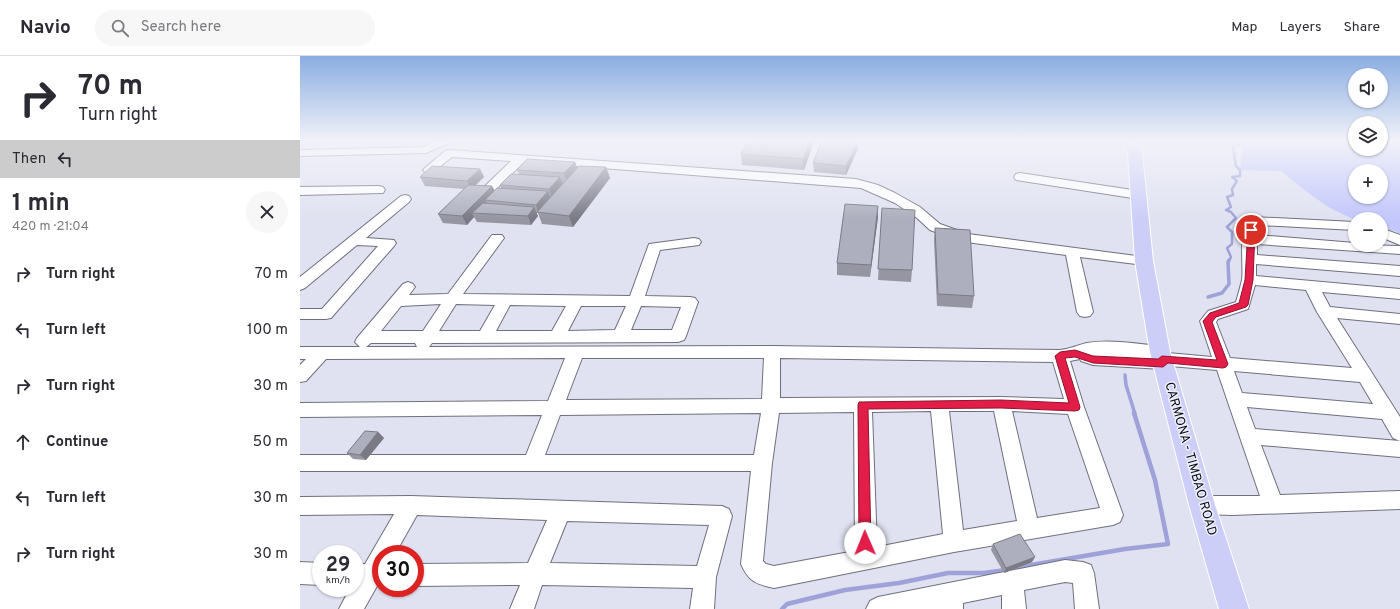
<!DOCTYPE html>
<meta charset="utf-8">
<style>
:root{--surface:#fff;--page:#f7f7f7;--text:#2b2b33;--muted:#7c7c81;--line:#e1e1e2}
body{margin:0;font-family:Overpass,sans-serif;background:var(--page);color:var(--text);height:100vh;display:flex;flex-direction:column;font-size:15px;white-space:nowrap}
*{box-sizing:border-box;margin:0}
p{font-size:13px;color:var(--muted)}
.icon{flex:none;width:22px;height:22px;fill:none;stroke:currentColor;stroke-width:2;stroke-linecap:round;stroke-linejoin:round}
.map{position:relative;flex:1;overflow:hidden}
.panel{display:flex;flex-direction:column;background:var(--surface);width:300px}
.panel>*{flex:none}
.hud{background:#fff;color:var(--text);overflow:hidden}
.buttons{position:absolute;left:1048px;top:12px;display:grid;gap:8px}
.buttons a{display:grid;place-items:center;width:40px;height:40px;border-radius:50%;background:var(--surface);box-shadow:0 1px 3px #0004;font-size:20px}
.speed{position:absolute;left:12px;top:489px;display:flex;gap:8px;font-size:20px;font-weight:700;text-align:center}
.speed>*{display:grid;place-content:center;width:52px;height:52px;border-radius:50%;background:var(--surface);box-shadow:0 1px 3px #0004;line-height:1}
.speed small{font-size:10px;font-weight:400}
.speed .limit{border:6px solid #d22;background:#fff;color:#111}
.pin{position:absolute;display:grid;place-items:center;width:34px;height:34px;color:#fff;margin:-17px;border:2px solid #fff;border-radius:50%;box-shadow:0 1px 4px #0007}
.me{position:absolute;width:44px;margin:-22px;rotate:359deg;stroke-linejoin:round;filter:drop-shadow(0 0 3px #0008)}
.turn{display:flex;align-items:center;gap:14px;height:84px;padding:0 12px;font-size:18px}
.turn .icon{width:52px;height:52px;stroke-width:2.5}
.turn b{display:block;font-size:28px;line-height:34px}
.then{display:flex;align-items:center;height:38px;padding:0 12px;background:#0003;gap:8px;font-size:15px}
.round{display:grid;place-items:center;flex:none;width:42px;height:42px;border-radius:21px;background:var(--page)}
.headline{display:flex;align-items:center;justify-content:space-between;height:68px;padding:0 12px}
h1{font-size:24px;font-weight:700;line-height:30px}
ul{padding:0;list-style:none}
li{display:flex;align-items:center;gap:12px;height:56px;padding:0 12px}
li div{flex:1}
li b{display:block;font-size:15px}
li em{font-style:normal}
header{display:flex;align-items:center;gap:24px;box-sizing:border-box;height:56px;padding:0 20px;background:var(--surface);border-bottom:1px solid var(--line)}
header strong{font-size:19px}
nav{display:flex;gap:22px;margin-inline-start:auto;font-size:14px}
.search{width:280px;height:36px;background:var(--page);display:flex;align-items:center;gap:10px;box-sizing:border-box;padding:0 14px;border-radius:22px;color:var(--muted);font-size:15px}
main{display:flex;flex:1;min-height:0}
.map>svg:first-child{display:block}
.green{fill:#c3c7fc;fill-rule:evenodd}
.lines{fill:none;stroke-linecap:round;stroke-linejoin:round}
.stream-far2{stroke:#9ea2d8;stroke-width:2.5}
.stream-far1{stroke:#9ea2d8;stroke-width:3.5}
.stream{stroke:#9ea2d8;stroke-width:4.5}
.minor-casing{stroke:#6f707d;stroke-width:2}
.major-casing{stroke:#fff;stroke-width:2}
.minor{fill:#fff;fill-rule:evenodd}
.major{fill:#cccef8;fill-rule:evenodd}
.wall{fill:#9696a3}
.shaded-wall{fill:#7a7a85}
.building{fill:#aeafbe;stroke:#7a7a85}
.route{fill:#e11d48;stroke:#92132f}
.labels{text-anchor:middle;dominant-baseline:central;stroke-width:3;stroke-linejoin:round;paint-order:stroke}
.street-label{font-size:13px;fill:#0b0b10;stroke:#edeffe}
</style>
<header>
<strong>Navio</strong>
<div class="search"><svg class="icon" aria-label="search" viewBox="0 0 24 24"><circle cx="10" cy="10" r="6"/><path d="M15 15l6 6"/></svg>Search here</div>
<nav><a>Map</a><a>Layers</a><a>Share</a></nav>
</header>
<main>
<section class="panel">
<div class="hud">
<div class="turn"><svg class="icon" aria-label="right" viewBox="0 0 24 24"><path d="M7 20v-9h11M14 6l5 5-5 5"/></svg><div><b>70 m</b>Turn right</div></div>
<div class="then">Then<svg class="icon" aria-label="left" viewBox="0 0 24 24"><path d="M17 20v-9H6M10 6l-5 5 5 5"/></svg></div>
</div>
<div class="headline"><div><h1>1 min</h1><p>420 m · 21:04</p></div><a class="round"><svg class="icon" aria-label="close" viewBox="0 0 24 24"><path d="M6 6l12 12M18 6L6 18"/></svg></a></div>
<ul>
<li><svg class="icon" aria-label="right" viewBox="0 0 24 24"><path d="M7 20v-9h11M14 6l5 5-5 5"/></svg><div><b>Turn right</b></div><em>70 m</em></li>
<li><svg class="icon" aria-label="left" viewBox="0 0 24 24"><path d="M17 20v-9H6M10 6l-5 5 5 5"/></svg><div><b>Turn left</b></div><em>100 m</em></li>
<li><svg class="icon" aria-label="right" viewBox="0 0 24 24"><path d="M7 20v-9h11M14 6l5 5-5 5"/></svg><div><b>Turn right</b></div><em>30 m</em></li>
<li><svg class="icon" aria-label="ahead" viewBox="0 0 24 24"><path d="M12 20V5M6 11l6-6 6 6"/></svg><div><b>Continue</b></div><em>50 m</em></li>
<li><svg class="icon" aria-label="left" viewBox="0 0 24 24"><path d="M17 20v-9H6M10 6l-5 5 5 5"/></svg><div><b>Turn left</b></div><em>30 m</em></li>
<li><svg class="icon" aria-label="right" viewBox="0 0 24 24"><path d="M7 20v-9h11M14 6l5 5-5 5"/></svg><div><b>Turn right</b></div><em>30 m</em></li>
</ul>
</section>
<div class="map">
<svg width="1100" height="553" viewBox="0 0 1100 553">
<rect width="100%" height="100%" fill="#e0e2f1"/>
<path class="green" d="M944,85h111v8h26v-8h19v93l-5,-3 -14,-3v-9l-26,1 -25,-12 -23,-16 -26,-21 -41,-1zM1055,115h26v26h-26z"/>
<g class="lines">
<polyline class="stream-far2" points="929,205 931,201 927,192 932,188 932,176 927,171 936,162 931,156 926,154 931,151 927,141 933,139 932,133 937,125 932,121 940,120 940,114 936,110 933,90 939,89 935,85"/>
<g class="stream-far1">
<polyline points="908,241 922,237 929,228 928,206 929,204"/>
<polyline points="825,319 826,329 835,358"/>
</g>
<g class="stream">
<polyline points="714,512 825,493 868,488 855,424 834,357"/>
<polyline points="482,553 487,548 545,534 599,527 648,517 684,517 706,514"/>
</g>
<g class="minor-casing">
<g id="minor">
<polygon points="136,85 150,85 149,87 126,97 0,100 0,94 124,91"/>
<polygon points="149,94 556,123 578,129 595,137 620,151 640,168 668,178 844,201 849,202 851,205 849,208 844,209 780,201 793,256 790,260 785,261 780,260 777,256 766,199 666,186 643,179 630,174 617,162 595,147 561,132 224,106 192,137 184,137 182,134 184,131 211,105 152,101 133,116 125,116 123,114 125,112 145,95"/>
<polygon points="720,117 839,135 843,136 845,139 843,142 839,143 716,124 714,121 716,118"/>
<polygon points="79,130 83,131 85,134 83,137 0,139 0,131"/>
<polygon points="105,139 109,140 111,143 109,146 66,182 94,184 96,187 94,190 31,262 26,263 0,263 0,253 22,253 78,190 57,189 5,232 0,234 0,221 101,140"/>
<path d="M953,161l102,5v8l-96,-5 -2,10 98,8v2l45,1v8l-143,-10v11l143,11v10l-144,-12v12l144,13v10l-78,-7 8,15 70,7v10l-63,-6 63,99v24l-7,-3 -11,-19 -135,-12 8,22 145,12v16l-139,-12 19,50 120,-4v18l-168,6 -30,-1 -7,-2 -3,-7 3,-7 7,-2h58l-43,-126 -47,-4 -7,3 -70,-4 -12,-4 -1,-2 -10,2 14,46 39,108 -3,7 -7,3 -159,27 -180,36c-18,-4 -25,-6 -33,-24l10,-93h-451v-16h226l16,-40 -242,2v-14l248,-2 17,-43 -239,1 -20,22 -6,1v-17l6,-6h-6v-12h60l-5,-5 2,-4 46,-54 5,-2 5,2 2,3 -6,8 39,-1 44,-59h10l2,3 -41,56 167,2 19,-52 45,-6 5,1 2,3 -2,3 -39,5 -15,46 45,1 5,1 3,4 -12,34 -2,4 -6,2 -246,1 -3,4 343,-1 288,4c10,-1 18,-5 27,-7 24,-4 50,1 73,3l6,2 2,5 44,4 -12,-36 8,-10 28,-9c2,-7 4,-14 6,-22 2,-17 -4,-47 6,-62zM955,229l51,5 11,22 35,56 -122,-10 -14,-36 2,-3 30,-10zM141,248l-18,27h-42l20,-25zM156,248l39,1 -15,26h-41zM210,249l56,1 -14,25h-56zM281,250h45l-11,24 -47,1zM341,250l40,1 -9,23h-41zM71,287h44l2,4h-51zM282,302h182l-2,41 -196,1zM480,302l273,4 11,37 -63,-2 -221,1zM934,315l126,11 13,22 -131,-11zM631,355l12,123 -66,13 -5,-135zM649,355h45l23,110 -54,9zM712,355l56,3 32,94 -63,10zM554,356l1,139 -81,15 -8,-2 -3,-3 9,-98 7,-50zM461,357l-7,42h-209l15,-40z"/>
<polygon points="1081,172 1100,179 1100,189 1081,181"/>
<path d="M111,440l311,10 7,3 3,7 -16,61 -2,32h-24l3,-21 -151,-3 -8,24h-24l10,-24 -105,1v-22l113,-1 19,-43 -130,-5 -22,39h-14v31l-4,1 -13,23h-25l11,-21h5v-24h10l29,-50 -94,1v-18zM267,465l142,4 -12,41 -147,-3z"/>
<polygon points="765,504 783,506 791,509 794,517 799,553 775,553 773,527 765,526 724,534 726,553 702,553 702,539 663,547 663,553 566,553 570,545 578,541"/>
<polygon points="0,506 21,507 21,529 0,528"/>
</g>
</g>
<g class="major-casing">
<polygon id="major" points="822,85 836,85 842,97 853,205 870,296 915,449 949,553 919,553 889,449 850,296 835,205 828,97"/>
</g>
<use href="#minor" class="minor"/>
<use href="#major" class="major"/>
</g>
<g class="wall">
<polygon points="448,85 514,85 504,114 442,109 441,98"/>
<polygon points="558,93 546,119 514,116 513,107"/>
<polygon points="275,106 277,112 306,111 310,122 273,171 242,168 238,157 236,157 238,160 231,169 177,166 174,161 167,169 143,167 138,158 164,133 125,130 120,121 180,113 184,121 176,129 192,130 195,135 201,132 200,129 219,118 217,114"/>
<polygon points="578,150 578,161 570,221 537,219 537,207"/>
<polygon points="582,152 612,214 611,226 578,224"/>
<polygon points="635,172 674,240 672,252 637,250 634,184"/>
<polygon points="78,376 84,382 66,404 53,403 47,397"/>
<polygon points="693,488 732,506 704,517 691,494"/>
</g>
<g class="shaded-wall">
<polygon points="510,85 514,85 504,114 503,103"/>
<polygon points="558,85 558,93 546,119 546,110"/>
<polygon points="275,106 278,114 267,126 264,117"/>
<polygon points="306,111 310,122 273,171 269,160"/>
<polygon points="180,113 184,121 171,133 167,125"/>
<polygon points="260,121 263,129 252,142 249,133"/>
<polygon points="192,130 197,139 185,144 187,148 172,157 174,161 167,169 162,160"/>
<polygon points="248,135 251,144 239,157 236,149"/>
<polygon points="578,150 578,161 570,221 571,209"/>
<polygon points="234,151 238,160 231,169 228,160"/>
<polygon points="78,376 84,382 66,404 60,399"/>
<polygon points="735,501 732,506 704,517 706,512"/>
</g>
<g class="building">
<polygon points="448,85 510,85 503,103 441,98"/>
<polygon points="522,85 558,85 546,110 513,107"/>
<polygon points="227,103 275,106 264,117 217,114"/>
<polygon points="132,110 180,113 167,125 120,121"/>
<polygon points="279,110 306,111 269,160 237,156"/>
<polygon points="211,118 260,121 249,133 200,129"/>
<polygon points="168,129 192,130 162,160 138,158"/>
<polygon points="197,132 248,135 236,149 185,144"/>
<polygon points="183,147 234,151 228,160 172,157"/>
<polygon points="545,148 578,150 571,209 537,207"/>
<polygon points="582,152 615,154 612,214 578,213"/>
<polygon points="635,172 670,174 674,240 638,238"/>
<polygon points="65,375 78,376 60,399 47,397"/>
<polygon points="720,478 735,501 706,512 693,488"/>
</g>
<linearGradient id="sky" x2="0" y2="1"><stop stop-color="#8aade2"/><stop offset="0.52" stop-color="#f1f2f9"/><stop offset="1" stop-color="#f1f2f9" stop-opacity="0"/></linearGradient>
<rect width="1100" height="163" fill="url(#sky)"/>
<polygon class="route" points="951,171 955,174 953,224 948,249 946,251 916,261 912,266 928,308 926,311 923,312 868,307 863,311 793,307 775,301 765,302 780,351 779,354 775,355 701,352 568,353 571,487 570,491 565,493 561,491 559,487 558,349 559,346 701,344 769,347 755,300 760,296 775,294 793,300 858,303 862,300 917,304 903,265 910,257 939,247 945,224 948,174"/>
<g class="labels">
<g class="street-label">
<text transform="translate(890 403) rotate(74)">CARMONA - TIMBAO ROAD</text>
</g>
</g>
</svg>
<div class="buttons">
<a><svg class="icon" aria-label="sound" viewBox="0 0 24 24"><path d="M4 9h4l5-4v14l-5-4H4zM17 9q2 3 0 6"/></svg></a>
<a><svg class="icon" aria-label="layers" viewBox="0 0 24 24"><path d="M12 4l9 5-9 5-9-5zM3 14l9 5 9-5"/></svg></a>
<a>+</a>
<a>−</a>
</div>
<div class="speed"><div>29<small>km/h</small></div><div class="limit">30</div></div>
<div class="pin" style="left:951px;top:174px;background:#d93025"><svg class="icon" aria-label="arrive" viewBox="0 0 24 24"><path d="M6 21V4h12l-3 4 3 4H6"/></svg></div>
<svg class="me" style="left:565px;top:487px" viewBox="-20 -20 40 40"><circle r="19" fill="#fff"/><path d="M0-13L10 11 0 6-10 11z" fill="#e11d48"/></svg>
</div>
</main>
